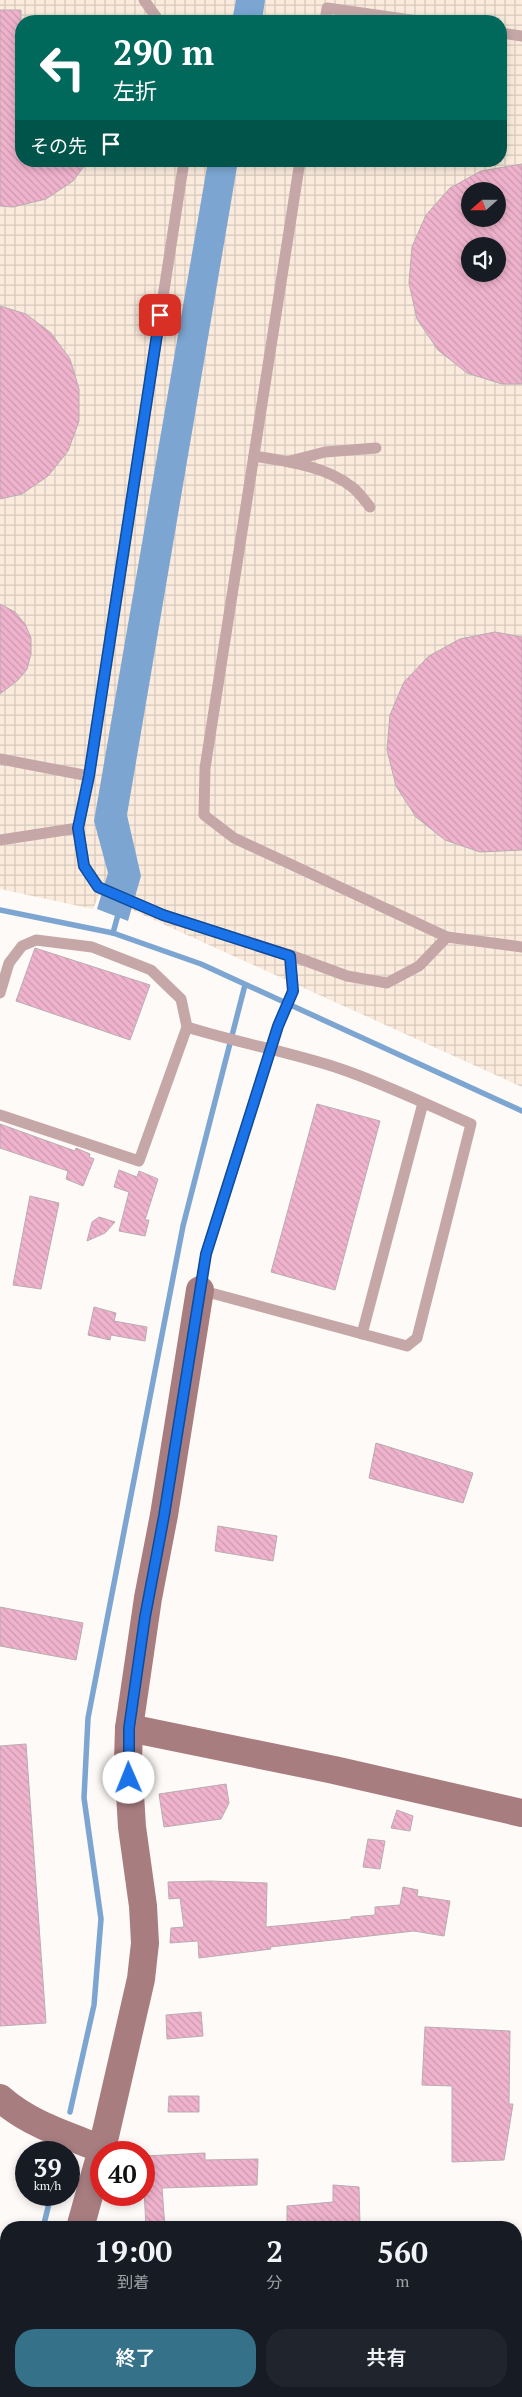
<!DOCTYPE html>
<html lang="ja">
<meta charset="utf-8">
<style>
:root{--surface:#171b24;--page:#20242c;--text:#f1f3f6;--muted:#9ea1a6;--accent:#357188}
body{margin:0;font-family:"PT Serif","Noto Sans JP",serif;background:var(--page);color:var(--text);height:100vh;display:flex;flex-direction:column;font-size:19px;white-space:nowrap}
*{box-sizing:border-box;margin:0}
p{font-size:16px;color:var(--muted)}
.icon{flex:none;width:28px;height:28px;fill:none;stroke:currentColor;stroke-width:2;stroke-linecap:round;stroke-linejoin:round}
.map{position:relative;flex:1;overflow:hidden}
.panel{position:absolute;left:0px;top:2221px;width:522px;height:176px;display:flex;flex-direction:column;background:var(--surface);border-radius:20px 20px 0 0;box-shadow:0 2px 8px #0003}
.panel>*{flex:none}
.hud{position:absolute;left:15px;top:15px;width:492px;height:152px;border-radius:20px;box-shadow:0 2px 8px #0003;background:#00695c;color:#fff;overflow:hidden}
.needle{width:32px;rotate:249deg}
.tools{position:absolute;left:461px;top:182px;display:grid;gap:10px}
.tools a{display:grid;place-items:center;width:45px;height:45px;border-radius:50%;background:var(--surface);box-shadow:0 2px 8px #0003;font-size:25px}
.speed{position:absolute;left:15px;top:2141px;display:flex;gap:10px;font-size:25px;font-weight:700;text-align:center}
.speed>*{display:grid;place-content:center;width:65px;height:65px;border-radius:50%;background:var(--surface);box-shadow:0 2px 8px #0003;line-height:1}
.speed small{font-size:12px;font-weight:400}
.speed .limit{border:8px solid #d22;background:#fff;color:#111}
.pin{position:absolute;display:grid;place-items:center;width:42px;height:42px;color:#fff;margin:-21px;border-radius:10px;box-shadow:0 2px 8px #0006}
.me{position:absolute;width:55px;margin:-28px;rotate:359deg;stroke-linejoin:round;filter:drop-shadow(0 0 4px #0008)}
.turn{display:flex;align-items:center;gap:18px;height:105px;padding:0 15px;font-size:22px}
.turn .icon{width:65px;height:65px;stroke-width:2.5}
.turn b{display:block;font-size:35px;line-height:42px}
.then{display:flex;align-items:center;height:48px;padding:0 15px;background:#0003;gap:10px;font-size:19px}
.eta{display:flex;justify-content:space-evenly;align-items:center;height:85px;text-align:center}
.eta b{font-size:30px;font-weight:600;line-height:35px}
.cta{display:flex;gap:10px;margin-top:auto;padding:10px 15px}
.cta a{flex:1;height:58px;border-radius:20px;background:var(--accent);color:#fff;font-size:20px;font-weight:600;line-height:58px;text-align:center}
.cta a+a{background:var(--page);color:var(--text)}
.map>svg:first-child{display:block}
.industrial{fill:url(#industrial-grid);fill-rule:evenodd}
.water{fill:#7ca6d1}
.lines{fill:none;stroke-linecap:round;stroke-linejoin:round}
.stream{stroke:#7ca6d1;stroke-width:5.5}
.building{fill:url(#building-back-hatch);stroke:#b9acb1;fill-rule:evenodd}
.lane{stroke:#c5a7a8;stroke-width:11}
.secondary{stroke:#a87d80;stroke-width:28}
.route-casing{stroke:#114b97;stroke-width:12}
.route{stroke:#1a73e8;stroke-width:9}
</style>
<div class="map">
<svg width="522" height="2397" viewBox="0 0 522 2397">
<defs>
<pattern id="industrial-grid" width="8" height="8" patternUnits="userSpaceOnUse" patternTransform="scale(1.25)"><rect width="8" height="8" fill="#fbebdd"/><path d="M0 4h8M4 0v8" fill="none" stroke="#d6c9bd"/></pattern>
<pattern id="building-back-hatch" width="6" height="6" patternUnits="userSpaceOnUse" patternTransform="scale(1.25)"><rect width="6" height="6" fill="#f0b3cd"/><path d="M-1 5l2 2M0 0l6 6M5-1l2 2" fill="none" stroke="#cd99af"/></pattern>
</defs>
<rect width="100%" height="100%" fill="#fefaf7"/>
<path class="industrial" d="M0,0h522v1087l-423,-192 -6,14 -93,-20zM21,21h480v140h-480zM470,191h28v28h-28zM470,246h28v28h-28z"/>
<g class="water">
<polygon points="236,0 265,0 262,21 232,21"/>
<polygon points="208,161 238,161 127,815 141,876 128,921 97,909 108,873 94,821"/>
</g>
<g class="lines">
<g class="stream">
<polyline points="0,910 113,933 201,964 522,1111"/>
<polyline points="113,933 119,911"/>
<polyline points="70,2112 94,2005 101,1919 84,1798 88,1718 183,1226 245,985"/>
<polyline points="43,2228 51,2195"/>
<polyline points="0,2375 6,2360"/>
</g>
</g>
<g class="building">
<polygon points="0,10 21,10 21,161 88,161 73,181 46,199 13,207 0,206"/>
<path d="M522,164v220h-20l-35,-11 -29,-23 -21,-31 -8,-36 3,-36 14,-32 24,-27 31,-17zM470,191h28v28h-28zM470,246h28v28h-28z"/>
<polygon points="0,306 26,314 51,333 70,359 79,389 79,421 68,451 48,476 22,494 0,499"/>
<polygon points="0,604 15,612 25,624 31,638 31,654 27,669 18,680 0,694"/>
<polygon points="495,632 522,637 522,850 480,852 445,840 416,817 396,786 387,750 390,715 404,682 429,656 460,639"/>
<polygon points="35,948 150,985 130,1040 16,1001"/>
<polygon points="317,1104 380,1121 335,1290 271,1272"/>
<polygon points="0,1124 75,1151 76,1148 90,1154 89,1157 94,1159 83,1186 66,1179 68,1171 0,1148"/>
<polygon points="119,1170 137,1177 139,1171 158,1179 145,1220 149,1220 145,1236 119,1231 129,1192 114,1187"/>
<polygon points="30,1196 59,1203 41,1289 13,1285"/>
<polygon points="99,1217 115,1222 105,1233 87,1241 92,1222"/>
<polygon points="94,1307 116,1313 114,1321 147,1327 145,1341 111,1335 110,1340 88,1335"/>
<polygon points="376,1443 473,1473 463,1503 369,1478"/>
<polygon points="218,1526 277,1536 273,1561 215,1551"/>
<polygon points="0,1607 83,1623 76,1660 0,1646"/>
<polygon points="26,1744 46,2023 0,2026 0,1746"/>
<polygon points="226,1784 229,1803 221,1819 164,1827 159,1794"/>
<polygon points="397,1810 413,1816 410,1831 391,1828"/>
<polygon points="368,1839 385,1841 380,1869 363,1867"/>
<polygon points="210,1881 267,1883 266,1927 351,1919 351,1917 375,1915 375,1907 400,1905 403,1887 418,1890 417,1896 450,1901 444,1936 414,1931 270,1947 271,1949 199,1958 198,1941 170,1943 171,1928 184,1927 180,1898 169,1899 168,1882"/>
<polygon points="201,2012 203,2036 167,2039 166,2015"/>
<polygon points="425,2027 510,2031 509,2104 513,2104 504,2160 452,2162 452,2086 422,2085"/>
<polygon points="169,2096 199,2096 199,2112 168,2112"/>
<polygon points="205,2153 205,2160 258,2159 257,2185 162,2188 165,2228 146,2228 144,2189 145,2156"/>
<polygon points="333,2185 359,2187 360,2225 287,2228 287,2206 333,2202"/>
</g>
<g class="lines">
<g class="lane">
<polyline points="144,0 159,21"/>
<polyline points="325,21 327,8 418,21"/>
<polyline points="501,33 522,36"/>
<polyline points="184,161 89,776 78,828 84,866 99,887 163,915 290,955 347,976 387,983 419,966 447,937"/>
<polyline points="300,161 205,768 204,815 234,838 447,937 522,947"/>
<path d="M254,456c32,5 72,10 98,31 7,5 13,14 18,20"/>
<polyline points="290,461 325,452 376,448"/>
<polyline points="0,759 89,776"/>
<polyline points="0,840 78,828"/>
<polyline points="0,993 9,963 22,946 36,940 92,947 151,970 181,999 187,1027 139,1161 0,1115"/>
<path d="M187,1027c51,16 104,25 154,42 44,15 87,36 130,55l-54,214 -10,8 -207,-56 6,-36 72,-228 15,-35 -3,-36"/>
<polyline points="362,1334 423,1103"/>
</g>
<g class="secondary">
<polyline points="129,1728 334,1770 522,1813"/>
<path d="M0,2098c29,26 66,37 102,51"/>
<polyline points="80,2228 102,2149 141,1979 145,1943 143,1906 132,1827 128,1761 129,1728 148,1598 164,1515 200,1290"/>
<polyline points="23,2397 26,2391"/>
</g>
</g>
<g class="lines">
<g class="route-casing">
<polyline id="route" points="129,1778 129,1728 145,1617 164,1516 206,1254 278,1026 293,991 290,956 163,915 98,887 84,866 78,828 89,776 160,315"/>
</g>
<use href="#route" class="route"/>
</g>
</svg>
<div class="tools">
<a><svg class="needle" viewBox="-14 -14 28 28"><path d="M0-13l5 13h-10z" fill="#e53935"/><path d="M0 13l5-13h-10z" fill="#9ea1a6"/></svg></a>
<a><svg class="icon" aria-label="sound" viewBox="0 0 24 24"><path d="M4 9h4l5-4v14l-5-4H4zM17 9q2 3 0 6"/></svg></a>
</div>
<div class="speed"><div>39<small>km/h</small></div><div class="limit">40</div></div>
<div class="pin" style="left:160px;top:315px;background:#d93025"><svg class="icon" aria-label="arrive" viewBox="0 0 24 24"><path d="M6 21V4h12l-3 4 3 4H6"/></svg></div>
<svg class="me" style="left:129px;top:1778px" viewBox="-20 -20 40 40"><circle r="19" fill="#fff"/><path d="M0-13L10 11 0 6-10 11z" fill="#1a73e8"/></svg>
<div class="hud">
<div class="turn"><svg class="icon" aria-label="left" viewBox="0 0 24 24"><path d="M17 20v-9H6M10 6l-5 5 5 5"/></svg><div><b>290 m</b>左折</div></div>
<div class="then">その先<svg class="icon" aria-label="arrive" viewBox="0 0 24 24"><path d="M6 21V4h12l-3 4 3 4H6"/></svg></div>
</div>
<section class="panel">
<div class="eta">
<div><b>19:00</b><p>到着</p></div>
<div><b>2</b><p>分</p></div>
<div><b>560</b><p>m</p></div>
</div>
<div class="cta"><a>終了</a><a>共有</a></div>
</section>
</div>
